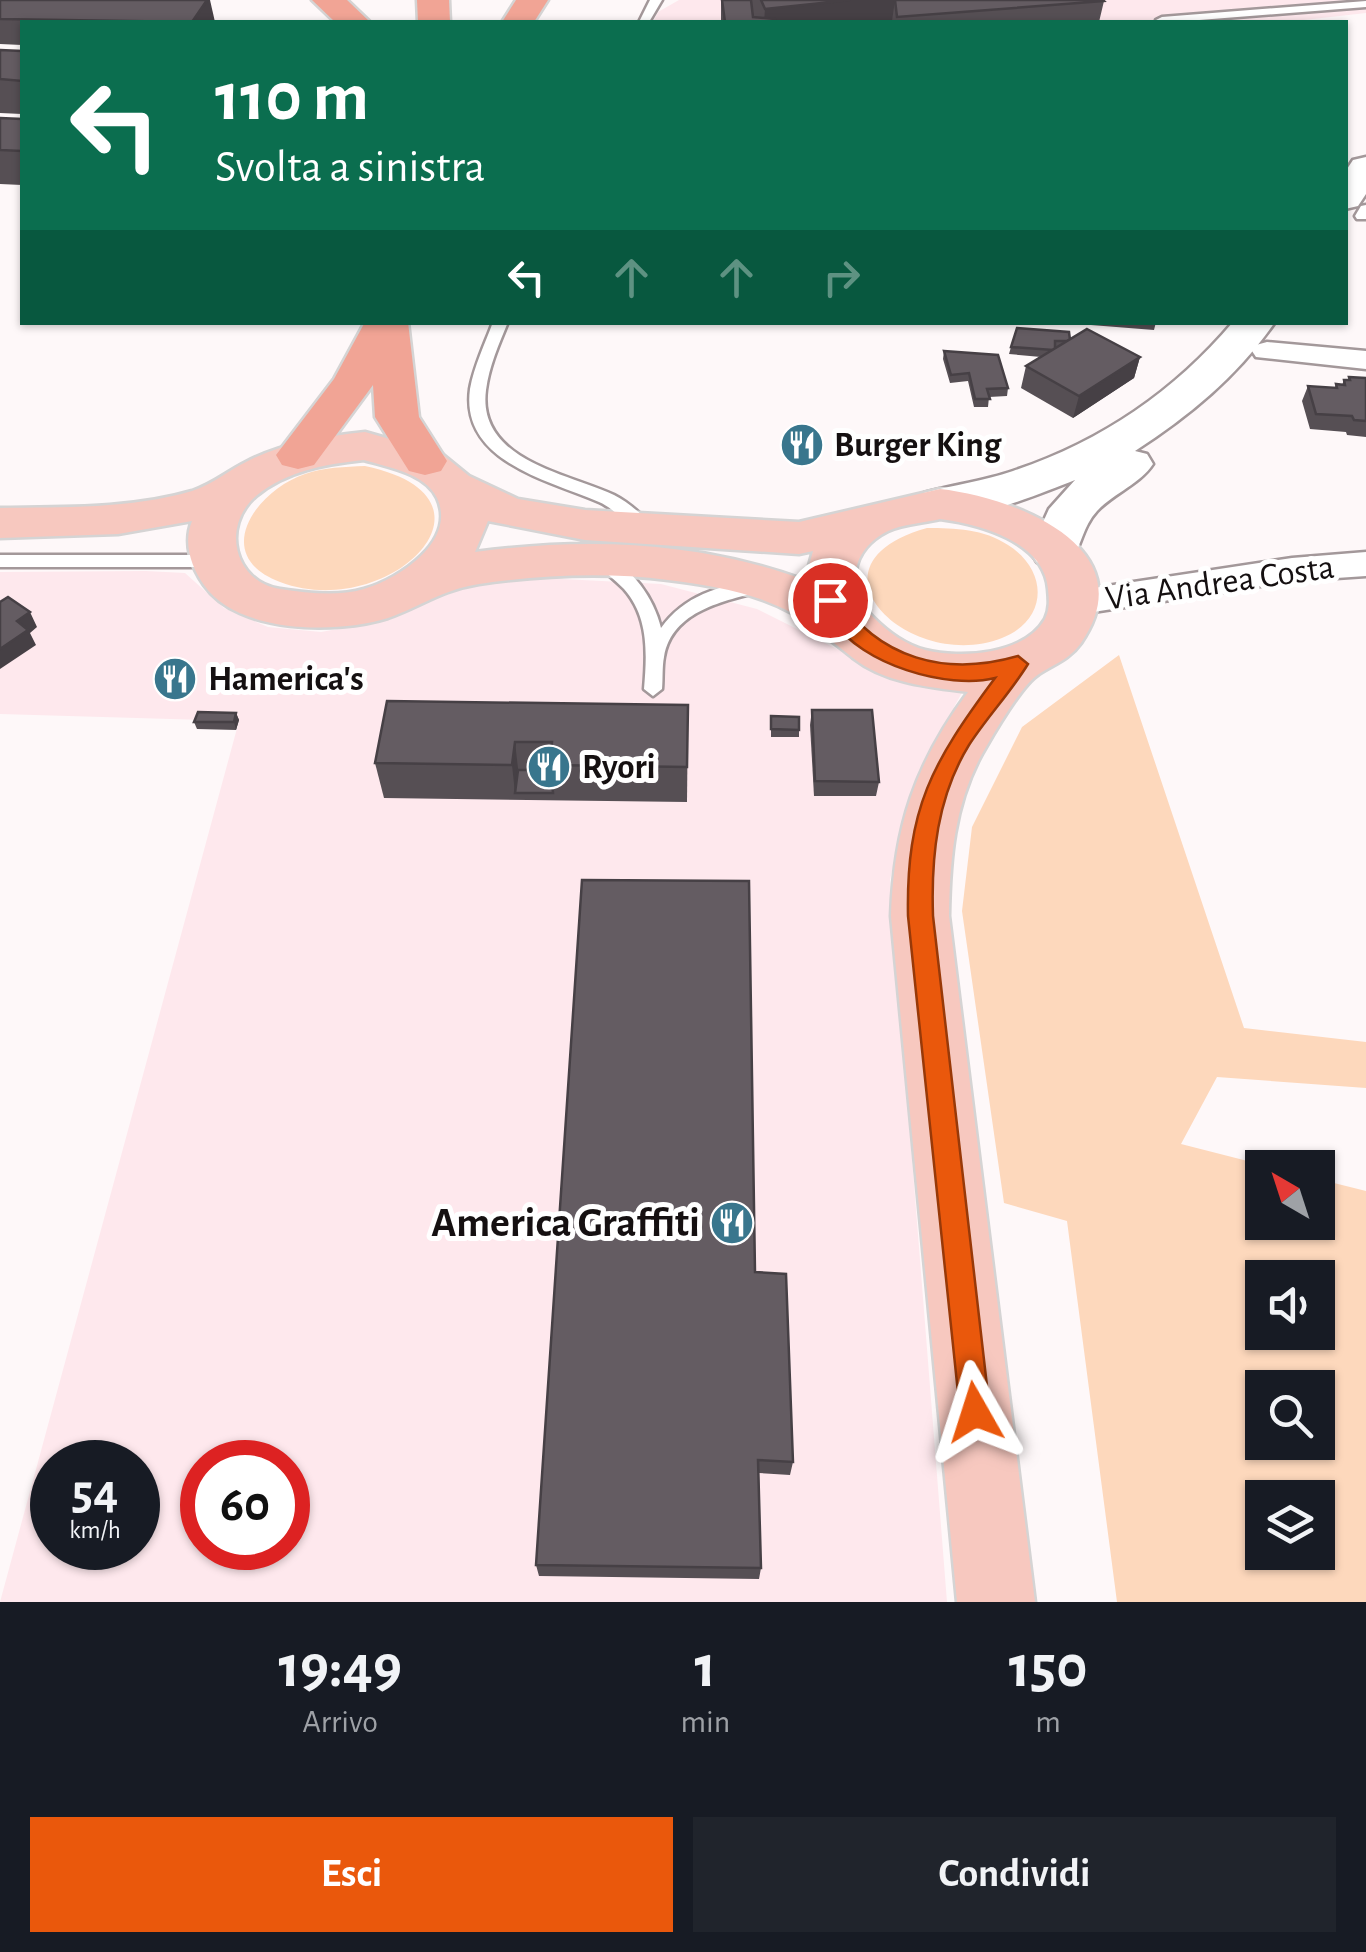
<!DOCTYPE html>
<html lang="it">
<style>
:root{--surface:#171b24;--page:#20242c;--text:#f1f3f6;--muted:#9ea1a6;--accent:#ea580c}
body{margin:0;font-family:"Alegreya Sans",sans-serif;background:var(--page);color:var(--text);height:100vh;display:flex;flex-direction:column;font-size:38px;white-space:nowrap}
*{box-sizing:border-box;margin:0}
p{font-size:32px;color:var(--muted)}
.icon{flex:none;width:55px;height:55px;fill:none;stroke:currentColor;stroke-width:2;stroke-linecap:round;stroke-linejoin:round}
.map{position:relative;height:1602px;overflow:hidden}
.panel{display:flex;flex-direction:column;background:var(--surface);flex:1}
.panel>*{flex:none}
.guide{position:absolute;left:20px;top:20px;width:1328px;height:305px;border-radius:0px;box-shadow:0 2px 8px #0004;background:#0b6e4f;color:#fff;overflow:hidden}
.needle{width:65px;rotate:321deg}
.tools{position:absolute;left:1245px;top:1150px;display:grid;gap:20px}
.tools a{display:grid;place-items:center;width:90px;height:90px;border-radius:0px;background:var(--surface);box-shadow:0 2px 8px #0004;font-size:50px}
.speed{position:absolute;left:30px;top:1440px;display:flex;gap:20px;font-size:50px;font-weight:700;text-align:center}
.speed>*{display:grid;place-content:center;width:130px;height:130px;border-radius:50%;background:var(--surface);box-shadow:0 2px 8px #0004;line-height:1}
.speed small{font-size:25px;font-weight:400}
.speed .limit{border:15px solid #d22;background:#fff;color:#111}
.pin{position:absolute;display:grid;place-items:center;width:85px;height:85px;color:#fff;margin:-42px;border:5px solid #fff;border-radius:50%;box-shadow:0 2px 10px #0007}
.me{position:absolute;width:110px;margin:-55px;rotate:354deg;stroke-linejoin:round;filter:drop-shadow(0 0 8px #0008)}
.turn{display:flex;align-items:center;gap:35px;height:210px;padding:0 30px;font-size:45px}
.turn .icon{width:130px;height:130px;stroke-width:2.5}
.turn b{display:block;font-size:70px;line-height:85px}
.lanes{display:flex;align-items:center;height:95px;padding:0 30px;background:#0003;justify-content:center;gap:50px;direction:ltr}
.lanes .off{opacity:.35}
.eta{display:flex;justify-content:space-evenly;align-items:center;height:170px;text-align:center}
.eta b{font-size:60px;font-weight:600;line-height:70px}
.action{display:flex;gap:20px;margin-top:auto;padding:20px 30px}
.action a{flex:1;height:115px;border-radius:0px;background:var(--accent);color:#fff;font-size:40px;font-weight:600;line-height:115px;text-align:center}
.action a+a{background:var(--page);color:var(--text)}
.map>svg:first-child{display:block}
.built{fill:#fee8ed;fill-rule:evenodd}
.green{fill:#fdd8bc;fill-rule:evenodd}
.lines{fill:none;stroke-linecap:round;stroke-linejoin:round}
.service-casing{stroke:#a3989a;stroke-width:5}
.minor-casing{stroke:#a3989a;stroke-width:5}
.secondary-casing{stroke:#a3989a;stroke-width:5}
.primary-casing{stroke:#d5d4d4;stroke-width:5}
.motorway-casing{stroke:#d5d4d4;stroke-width:5}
.service{fill:#fff;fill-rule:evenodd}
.minor{fill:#fff;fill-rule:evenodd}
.secondary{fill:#fff;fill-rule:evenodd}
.primary{fill:#f7c8bf;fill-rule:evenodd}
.motorway{fill:#f1a495;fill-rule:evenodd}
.wall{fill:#564f54}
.shaded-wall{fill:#464045}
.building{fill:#645c62;stroke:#464045;stroke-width:2.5}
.route{fill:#ea580c;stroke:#983908;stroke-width:2.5}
.labels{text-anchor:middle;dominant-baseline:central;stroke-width:10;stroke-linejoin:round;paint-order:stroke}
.poi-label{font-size:35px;font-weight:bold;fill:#151011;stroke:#fff;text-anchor:start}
.street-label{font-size:35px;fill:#151011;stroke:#fff}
.near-poi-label{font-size:42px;font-weight:bold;fill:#151011;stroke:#fff;text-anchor:end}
</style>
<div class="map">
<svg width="1366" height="1602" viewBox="0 0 1366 1602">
<rect width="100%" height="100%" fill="#fef8f9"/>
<g class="built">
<polygon points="679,0 1366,0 1366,13 1286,22 653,22 658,12"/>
<path d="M146,571l39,2 39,35 44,19 53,5 55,-10 83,-32 64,-13 138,7 96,25 112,56 95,24 -35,63 -21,48 -18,80 57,722h-947l239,-881 -239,-7v-142zM52,1462h86v86h-86zM202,1462h86v86h-86z"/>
</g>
<g class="green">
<path d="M365,466c152,32 23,157 -85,116 -70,-26 -25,-91 25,-108 19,-7 40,-7 60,-8z"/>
<path d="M927,528c28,0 57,1 81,17 41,26 40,75 -6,93 -91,36 -207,-73 -75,-110z"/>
<path d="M1119,655l125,373 122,14v46l-149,-11 -36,67 90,23 -9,1v54h56v-43l48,12v411h-249l-50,-381 -63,-18 -42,-292 10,-84 50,-100zM1262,1278h56v54h-56zM1262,1388h56v54h-56zM1262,1498h56v54h-56z"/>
</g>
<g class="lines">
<g class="service-casing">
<g id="service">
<polygon points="650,0 662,0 649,22 639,22"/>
<polygon points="1366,1 1366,7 1174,22 1156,20 1162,17"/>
<polygon points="1366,205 1366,219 1357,219 1355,216 1361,206"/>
<path d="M493,322h15c-9,22 -19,44 -22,68 -9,70 80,83 128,105 14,7 26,18 37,29v8c-18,3 -34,-23 -52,-30 -50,-22 -139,-40 -129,-113 4,-23 15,-45 23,-67z"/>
<polygon points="0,555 214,555 223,561 214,567 0,567"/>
<path d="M603,555c29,12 51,43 58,73 23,-32 58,-43 95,-47l9,6 -3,4c-37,10 -90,19 -98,66 -2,10 -1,22 -2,32l-9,7 -9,-7c3,-35 5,-72 -20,-100 -10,-10 -21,-18 -30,-28z"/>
</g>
</g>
<g class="minor-casing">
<g id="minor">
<polygon points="1267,342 1366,351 1366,369 1256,357 1252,351 1256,345"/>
<polygon points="1366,552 1366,576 1292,581 1074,615 1061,612 1056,603 1061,594 1074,591 1292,558"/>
</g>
</g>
<g class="secondary-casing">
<g id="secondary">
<polygon points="1366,157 1366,194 1358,206 1345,209 1345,172 1353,160"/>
<path d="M1233,322h42c-37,54 -86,94 -140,129l12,3 6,10c-13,20 -39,29 -56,47 -14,15 -16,35 -26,51l-17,5 -17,-5 -7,-11 19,-42 26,-29c-39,15 -111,46 -151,35l-7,-11 7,-11c29,-8 60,-12 89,-22 87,-29 161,-79 220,-149z"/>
</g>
</g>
<g class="primary-casing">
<path id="primary" d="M365,432l77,22 27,22 49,23 67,11 214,12 141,-33c73,8 207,58 141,154 -12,17 -27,21 -42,31 -18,11 -46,61 -57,80 -28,51 -32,106 -33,162l86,686h-78l-66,-686c3,-89 24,-152 77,-224 -40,-5 -83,-9 -115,-34 -19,-15 -39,-32 -61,-45 -36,-20 -82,-28 -124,-33 -62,-8 -126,-5 -189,4 -38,6 -57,22 -91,34 -51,16 -150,16 -184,-33 -13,-18 -21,-42 -12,-64l-74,13 -118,4v-30c63,-1 131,1 192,-17 21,-7 34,-19 54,-29 36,-19 79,-26 119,-30zM364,460c23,7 61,13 73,38 20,43 -38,81 -73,91 -28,8 -55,4 -84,0 -46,-7 -59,-63 -24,-93 30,-25 70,-32 108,-36zM940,519c38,5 104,22 108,70 1,10 2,20 -3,30 -21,36 -84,40 -120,31 -19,-5 -37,-18 -51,-32 -29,-29 -24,-68 14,-87 14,-7 36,-8 52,-12zM488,521l97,19 214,14 14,-3 -8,29c-108,-39 -217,-43 -330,-28z"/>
</g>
<g class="motorway-casing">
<g id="motorway">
<polygon points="312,0 347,0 370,22 335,22"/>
<polygon points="417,0 449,0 450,22 418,22"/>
<polygon points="516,0 548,0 534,22 502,22"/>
<polygon points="365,322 408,322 419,417 447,461 441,471 425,475 409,471 375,417 373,385 314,465 298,469 282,465 276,455 334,379"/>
</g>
</g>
<use href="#service" class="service"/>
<use href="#minor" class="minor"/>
<use href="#secondary" class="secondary"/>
<use href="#primary" class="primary"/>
<use href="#motorway" class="motorway"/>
</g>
<g class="wall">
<polygon points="0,0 215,22 22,22 22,45 0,44"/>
<polygon points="721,0 1103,0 1104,1 1099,22 893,22 892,21 874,22 721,22"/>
<polygon points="0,50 22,51 22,114 0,113"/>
<polygon points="0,118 22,119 22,185 0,184"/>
<polygon points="1053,322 1156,322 1154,330"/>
<polygon points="1070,340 1140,357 1134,378 1073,418 1021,388 1026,366 1041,357 1009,354 1011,347"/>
<polygon points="944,351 1008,388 1007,396 989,397 988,407 974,407 968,381 950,383 943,359"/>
<polygon points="1349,377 1366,378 1366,437 1347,435 1346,432 1310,429 1302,401 1308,386 1335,388 1336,384 1342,385 1344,380 1348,380"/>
<polygon points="688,705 687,802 384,798 375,763"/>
<polygon points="812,710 879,782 876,796 814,796 810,725"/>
<polygon points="236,713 239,720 236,730 197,729 194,722"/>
<polygon points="771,716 799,730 799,737 771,737"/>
<polygon points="755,1272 793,1462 790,1475 759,1473 761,1568 759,1579 539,1576 536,1565"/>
</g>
<g class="shaded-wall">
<polygon points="207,0 210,0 215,22 192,22"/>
<polygon points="850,0 895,0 892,21 874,22 764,22 765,9"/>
<polygon points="1140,357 1134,378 1073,418 1079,396"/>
<polygon points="30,612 37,627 30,633 36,645 0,669 0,649 17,621"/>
<polygon points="236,713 239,720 236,730 234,722"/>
<polygon points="515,742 519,777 515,793 512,765"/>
</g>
<g class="building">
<polygon points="0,0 207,0 192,22 0,19"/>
<polygon points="722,0 751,0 753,17 775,19 777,22 725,22"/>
<polygon points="761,0 850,0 765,9"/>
<polygon points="895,0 1103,0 1104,1 897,17"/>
<polygon points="0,50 22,51 22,81 0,79"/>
<polygon points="0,118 22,119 22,151 0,150"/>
<polygon points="1017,328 1069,332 1070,340 1067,341 1055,341 1055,349 1053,350 1011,347"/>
<polygon points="1087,329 1140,357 1079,396 1026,366"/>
<polygon points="944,351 998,355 1008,388 987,389 990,399 975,399 969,373 951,375"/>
<polygon points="1349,377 1366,378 1366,421 1354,420 1352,416 1316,414 1308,386 1337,388 1336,384 1345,385 1344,380 1350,380"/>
<polygon points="8,597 30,612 17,621 28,630 0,649 0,602"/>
<polygon points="387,701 688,705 687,767 550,765 552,742 515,742 512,765 375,763"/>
<polygon points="812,710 872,710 879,782 815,781"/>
<polygon points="198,712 236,713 234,722 194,722"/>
<polygon points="771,716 799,717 799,730 771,729"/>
<polygon points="518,770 551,770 553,793 515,793"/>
<polygon points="582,880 749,881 755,1272 786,1274 793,1462 758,1460 761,1568 536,1565"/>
</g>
<path class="route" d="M830,593l7,2c41,64 109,82 181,61l10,8c-17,28 -41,53 -59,81 -32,52 -38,112 -36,171l57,496 -4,10 -11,5 -10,-5 -5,-10 -52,-496c-2,-108 24,-153 87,-238 -47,12 -135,-14 -161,-57 -6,-9 -14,-16 -11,-26z"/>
<defs>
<g id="restaurant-disc" transform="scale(2.25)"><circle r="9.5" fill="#39768d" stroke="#fff"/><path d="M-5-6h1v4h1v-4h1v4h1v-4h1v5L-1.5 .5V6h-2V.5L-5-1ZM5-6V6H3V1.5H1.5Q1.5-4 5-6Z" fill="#fff"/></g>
</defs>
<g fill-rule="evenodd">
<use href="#restaurant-disc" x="802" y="445"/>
<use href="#restaurant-disc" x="175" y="679"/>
<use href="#restaurant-disc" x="549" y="767"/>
<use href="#restaurant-disc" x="732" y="1223"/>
</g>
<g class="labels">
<g class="poi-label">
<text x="834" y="445">Burger King</text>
<text x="208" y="679">Hamerica's</text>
<text x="582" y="767">Ryori</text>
</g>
<g class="street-label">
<text transform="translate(1220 583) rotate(-8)">Via Andrea Costa</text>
</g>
<g class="near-poi-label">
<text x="700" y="1223">America Graffiti</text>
</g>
</g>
</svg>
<div class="tools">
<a><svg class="needle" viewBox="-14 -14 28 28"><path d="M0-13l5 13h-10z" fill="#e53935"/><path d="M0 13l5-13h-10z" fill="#9ea1a6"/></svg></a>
<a><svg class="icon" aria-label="sound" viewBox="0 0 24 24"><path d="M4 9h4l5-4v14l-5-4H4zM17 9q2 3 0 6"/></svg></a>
<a><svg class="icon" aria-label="search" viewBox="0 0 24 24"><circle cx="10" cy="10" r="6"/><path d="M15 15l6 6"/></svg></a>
<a><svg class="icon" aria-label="layers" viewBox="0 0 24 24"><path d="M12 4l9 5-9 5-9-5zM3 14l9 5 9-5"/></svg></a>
</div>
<div class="speed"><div>54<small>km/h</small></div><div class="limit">60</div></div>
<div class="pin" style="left:830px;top:600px;background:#d93025"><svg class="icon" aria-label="arrive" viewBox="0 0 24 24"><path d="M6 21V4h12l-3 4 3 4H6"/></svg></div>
<svg class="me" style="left:975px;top:1412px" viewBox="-20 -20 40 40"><path d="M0-17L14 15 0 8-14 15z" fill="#ea580c" stroke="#fff" stroke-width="4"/></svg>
<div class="guide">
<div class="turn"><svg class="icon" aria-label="left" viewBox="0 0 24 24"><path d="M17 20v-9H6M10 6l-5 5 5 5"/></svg><div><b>110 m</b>Svolta a sinistra</div></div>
<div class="lanes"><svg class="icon" aria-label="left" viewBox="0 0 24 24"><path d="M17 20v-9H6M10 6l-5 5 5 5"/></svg><svg class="icon off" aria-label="ahead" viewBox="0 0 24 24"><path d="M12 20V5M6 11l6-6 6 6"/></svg><svg class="icon off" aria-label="ahead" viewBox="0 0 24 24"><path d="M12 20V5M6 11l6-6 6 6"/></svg><svg class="icon off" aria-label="right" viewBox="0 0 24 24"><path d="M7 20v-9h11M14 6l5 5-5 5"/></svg></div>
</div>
</div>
<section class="panel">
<div class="eta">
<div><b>19:49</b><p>Arrivo</p></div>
<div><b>1</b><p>min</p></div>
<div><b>150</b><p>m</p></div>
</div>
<div class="action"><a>Esci</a><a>Condividi</a></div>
</section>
